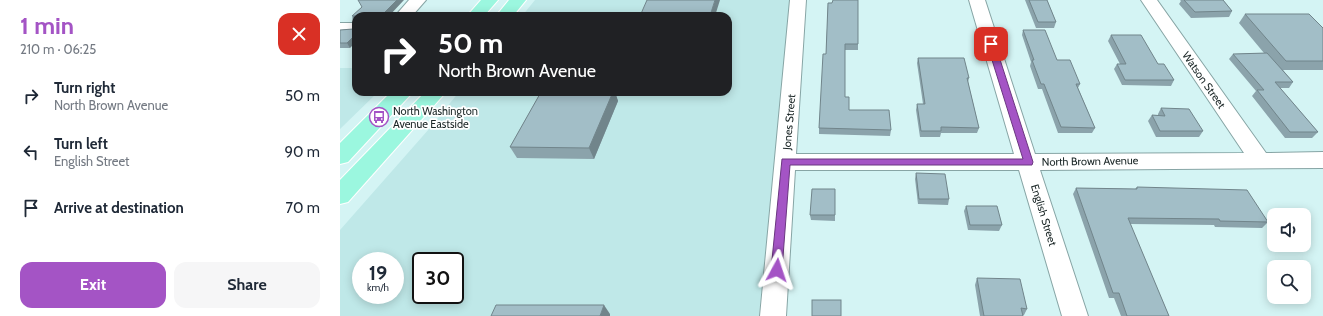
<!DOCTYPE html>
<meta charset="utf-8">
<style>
:root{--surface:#fff;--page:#f6f6f7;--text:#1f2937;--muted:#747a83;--accent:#a454c5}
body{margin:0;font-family:Cabin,sans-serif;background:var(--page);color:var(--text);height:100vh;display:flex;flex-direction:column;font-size:15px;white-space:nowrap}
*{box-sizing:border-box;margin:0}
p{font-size:13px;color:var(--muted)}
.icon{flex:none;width:22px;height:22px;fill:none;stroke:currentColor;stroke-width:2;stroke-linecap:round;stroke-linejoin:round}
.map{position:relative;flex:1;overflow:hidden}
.side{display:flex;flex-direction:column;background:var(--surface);width:340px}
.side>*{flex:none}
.hud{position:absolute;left:12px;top:12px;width:380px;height:84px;border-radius:12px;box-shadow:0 2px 10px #0003;background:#202124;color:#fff;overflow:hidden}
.tools{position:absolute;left:927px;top:208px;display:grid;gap:8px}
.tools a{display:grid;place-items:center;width:44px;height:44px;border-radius:8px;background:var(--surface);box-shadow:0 2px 10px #0003;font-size:20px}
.speed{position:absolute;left:12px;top:252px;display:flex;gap:8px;font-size:20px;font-weight:700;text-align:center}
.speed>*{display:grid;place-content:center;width:52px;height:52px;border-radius:50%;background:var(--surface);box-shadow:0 2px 10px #0003;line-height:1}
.speed small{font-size:10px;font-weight:400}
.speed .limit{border:2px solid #111;border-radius:6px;background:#fff;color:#111}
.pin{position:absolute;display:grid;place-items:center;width:34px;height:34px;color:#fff;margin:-17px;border-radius:8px;box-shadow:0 2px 6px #0006}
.me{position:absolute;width:44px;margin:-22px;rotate:5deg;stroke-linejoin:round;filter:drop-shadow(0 0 3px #0008)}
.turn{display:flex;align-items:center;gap:14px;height:84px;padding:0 20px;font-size:18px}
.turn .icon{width:52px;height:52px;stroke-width:2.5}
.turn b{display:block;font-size:28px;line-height:34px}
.round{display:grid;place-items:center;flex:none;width:42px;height:42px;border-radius:12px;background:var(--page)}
.summary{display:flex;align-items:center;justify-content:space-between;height:68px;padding:0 20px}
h1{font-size:24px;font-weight:800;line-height:30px;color:var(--accent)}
.button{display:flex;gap:8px;margin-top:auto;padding:8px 20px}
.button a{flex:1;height:46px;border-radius:12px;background:var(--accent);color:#fff;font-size:16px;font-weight:800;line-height:46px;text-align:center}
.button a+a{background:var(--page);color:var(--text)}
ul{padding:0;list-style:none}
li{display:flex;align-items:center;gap:12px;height:56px;padding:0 20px}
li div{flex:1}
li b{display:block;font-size:15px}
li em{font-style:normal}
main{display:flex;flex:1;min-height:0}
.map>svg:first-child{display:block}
.built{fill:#bfe8e8;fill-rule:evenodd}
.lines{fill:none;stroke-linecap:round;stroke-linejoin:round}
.minor-casing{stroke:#87a5a5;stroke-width:2}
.major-casing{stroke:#fff;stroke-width:2}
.minor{fill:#fff;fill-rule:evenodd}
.major{fill:#9bf7df;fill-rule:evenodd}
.wall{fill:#8ba3ab}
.shaded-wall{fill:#71858b}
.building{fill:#a2bec7;stroke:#71858b}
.route{fill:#a454c5;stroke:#6b3780}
.labels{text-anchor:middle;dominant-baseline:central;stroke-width:3.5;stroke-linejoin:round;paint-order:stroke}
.street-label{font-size:11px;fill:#1a2626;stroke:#fff}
.poi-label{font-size:11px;fill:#1a2626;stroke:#fff;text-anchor:start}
</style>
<main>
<section class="side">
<div class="summary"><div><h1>1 min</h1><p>210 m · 06:25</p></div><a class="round" style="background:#d93025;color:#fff"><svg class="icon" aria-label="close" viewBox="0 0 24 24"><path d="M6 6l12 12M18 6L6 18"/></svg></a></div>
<ul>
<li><svg class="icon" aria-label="right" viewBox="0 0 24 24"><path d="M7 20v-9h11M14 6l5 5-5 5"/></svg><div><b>Turn right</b><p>North Brown Avenue</p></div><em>50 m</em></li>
<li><svg class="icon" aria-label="left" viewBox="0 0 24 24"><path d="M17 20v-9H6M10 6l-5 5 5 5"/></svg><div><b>Turn left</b><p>English Street</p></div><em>90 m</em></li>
<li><svg class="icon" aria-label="arrive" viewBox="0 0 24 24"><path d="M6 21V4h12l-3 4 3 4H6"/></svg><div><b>Arrive at destination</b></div><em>70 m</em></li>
</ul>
<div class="button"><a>Exit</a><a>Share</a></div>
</section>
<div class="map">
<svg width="983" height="316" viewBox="0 0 983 316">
<rect width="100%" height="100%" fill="#d4f4f4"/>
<g class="built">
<path d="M195,0h256l-32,316h-419v-86l89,-101 30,-37h269v-76h-206zM21,261h34v34h-34zM81,261h34v34h-34z"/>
<polygon points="0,68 16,68 16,92 38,92 0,129"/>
</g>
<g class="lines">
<g class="minor-casing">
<g id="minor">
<polygon points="69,0 86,0 72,16 55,16"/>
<polygon points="450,0 466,0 456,154 674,154 629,0 645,0 695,154 904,153 801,0 817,0 926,153 983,152 983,168 700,170 748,316 722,316 679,170 455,170 446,316 420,316"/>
<rect x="0" y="23" width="16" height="10"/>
</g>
</g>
<g class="major-casing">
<g id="major">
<polygon points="141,0 158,0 144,16 127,16"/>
<polygon points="169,0 186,0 173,16 156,16"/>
<polygon points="51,92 73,92 8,162 0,164 0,143"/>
<polygon points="85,92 106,92 8,202 0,204 0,180"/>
</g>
</g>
<use href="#minor" class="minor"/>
<use href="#major" class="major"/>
</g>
<g class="wall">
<polygon points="64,0 16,16 10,48 0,48 0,30 13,29 13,17 12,16"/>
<polygon points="685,0 707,0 716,22 714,28 696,28"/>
<polygon points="840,0 883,0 892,11 889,17 851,18 839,4 841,1"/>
<polygon points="488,3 518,44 518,50 505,50 505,97 509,110 551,130 550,136 479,134 479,128 486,54"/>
<polygon points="905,14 983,28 983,70 943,70 953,82 949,88 940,88 978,132 972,138 945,138 912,96 916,91 889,59 893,54 924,53 899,23"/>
<polygon points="683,30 717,60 740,84 738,88 755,128 752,133 718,133 702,89 698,89 690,66 691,62 682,35"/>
<polygon points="771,35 818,64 834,80 831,86 782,85 774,69 777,64 780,64 768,41"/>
<polygon points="578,58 629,78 628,82 639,128 637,133 601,133 600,137 580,137 576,110 577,104 583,104 577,63"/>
<polygon points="201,92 275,92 278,101 254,159 177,158 170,147"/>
<polygon points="821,108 863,131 859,137 816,137 808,121 812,115 818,115 818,114"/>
<polygon points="576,173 609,199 608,205 578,204 575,179"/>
<polygon points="797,187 928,222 922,228 875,227 874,225 790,224 829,316 781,316 774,298 769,298 733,194 736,188 795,189"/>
<polygon points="495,189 495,221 471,220 470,215"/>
<polygon points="626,206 662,225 659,231 628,230 624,211"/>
<polygon points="637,278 687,309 684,315 683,315 683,316 640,316 635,285"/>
</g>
<g class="shaded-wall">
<polygon points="57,0 64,0 49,16 41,16"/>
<polygon points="375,0 380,0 375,16 370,16"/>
<polygon points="16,34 16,42 10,48 7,43"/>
<polygon points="273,92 275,92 278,101 254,159 249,148"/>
<polygon points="264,305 270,314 270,316 260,316"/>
</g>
<g class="building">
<polygon points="18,0 57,0 41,16 16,16 16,34 7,43 0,43 0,30 13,29 13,17 15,16 12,16 22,7"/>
<polygon points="307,0 375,0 370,16 300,16"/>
<polygon points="493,0 518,0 518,44 505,44 505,97 509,97 509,110 549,110 551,130 479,128 483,54 486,54 488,3 492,3"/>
<polygon points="689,0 707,0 716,22 698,22"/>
<polygon points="844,0 883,0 892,11 855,12"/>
<polygon points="905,14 969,14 983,28 983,61 946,61"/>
<polygon points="683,30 705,30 717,60 730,60 740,84 736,84 755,128 721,127 704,84 701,84 692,60 694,60"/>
<polygon points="771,35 801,35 818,64 824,64 834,80 785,80 777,64 786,64"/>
<polygon points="927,53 953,82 935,82 978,132 950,132 917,90 924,90 893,54"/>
<polygon points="578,58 624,58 629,78 627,78 639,128 601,127 601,131 581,131 577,104 585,104"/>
<polygon points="201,92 273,92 249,148 170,147"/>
<polygon points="821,108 849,109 863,131 820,131 812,115 825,116"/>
<polygon points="576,173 605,174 609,199 579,199"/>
<polygon points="797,187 907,190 928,222 880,221 879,219 788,218 829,316 787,316 779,293 773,293 736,188 797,189"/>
<polygon points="472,189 495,189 495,215 470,215"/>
<polygon points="626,206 657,206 662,225 630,225"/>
<polygon points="637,278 680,279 687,309 681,308 683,316 644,316"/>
<rect x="472" y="300" width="29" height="16"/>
<polygon points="156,305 264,305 260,316 151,316"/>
</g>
<polygon class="route" points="651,42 655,44 693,162 692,165 450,165 442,270 440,273 437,274 433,273 431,270 442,159 683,159 647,44"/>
<defs>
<g id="bus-ring" transform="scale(1)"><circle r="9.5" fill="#fff" stroke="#a454c5" stroke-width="1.5"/><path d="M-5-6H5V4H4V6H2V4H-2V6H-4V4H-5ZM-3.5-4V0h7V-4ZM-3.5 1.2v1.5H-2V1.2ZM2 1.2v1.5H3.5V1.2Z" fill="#a454c5"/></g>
</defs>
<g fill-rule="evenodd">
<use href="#bus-ring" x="39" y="117"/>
</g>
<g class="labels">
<g class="street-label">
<text transform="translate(864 80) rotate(55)">Watson Street</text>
<text transform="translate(449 122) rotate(-85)">Jones Street</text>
<text transform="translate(750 161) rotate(-1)">North Brown Avenue</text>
<text transform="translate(704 215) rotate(73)">English Street</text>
</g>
<g class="poi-label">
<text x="53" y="111">North Washington<tspan x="53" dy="13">Avenue Eastside</tspan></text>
</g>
</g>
</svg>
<div class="tools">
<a><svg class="icon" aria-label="sound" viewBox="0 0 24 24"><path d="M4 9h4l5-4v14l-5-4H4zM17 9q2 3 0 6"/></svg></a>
<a><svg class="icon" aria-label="search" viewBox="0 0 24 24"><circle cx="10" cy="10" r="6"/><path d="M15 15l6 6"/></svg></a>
</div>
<div class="speed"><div>19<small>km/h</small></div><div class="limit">30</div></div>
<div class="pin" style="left:651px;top:44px;background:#d93025"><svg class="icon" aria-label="arrive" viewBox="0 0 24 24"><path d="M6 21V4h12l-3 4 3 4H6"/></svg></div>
<svg class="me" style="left:437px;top:270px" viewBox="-20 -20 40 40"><path d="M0-17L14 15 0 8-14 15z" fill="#a454c5" stroke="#fff" stroke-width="4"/></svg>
<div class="hud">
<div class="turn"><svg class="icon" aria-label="right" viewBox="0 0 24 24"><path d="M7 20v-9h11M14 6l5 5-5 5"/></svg><div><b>50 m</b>North Brown Avenue</div></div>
</div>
</div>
</main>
